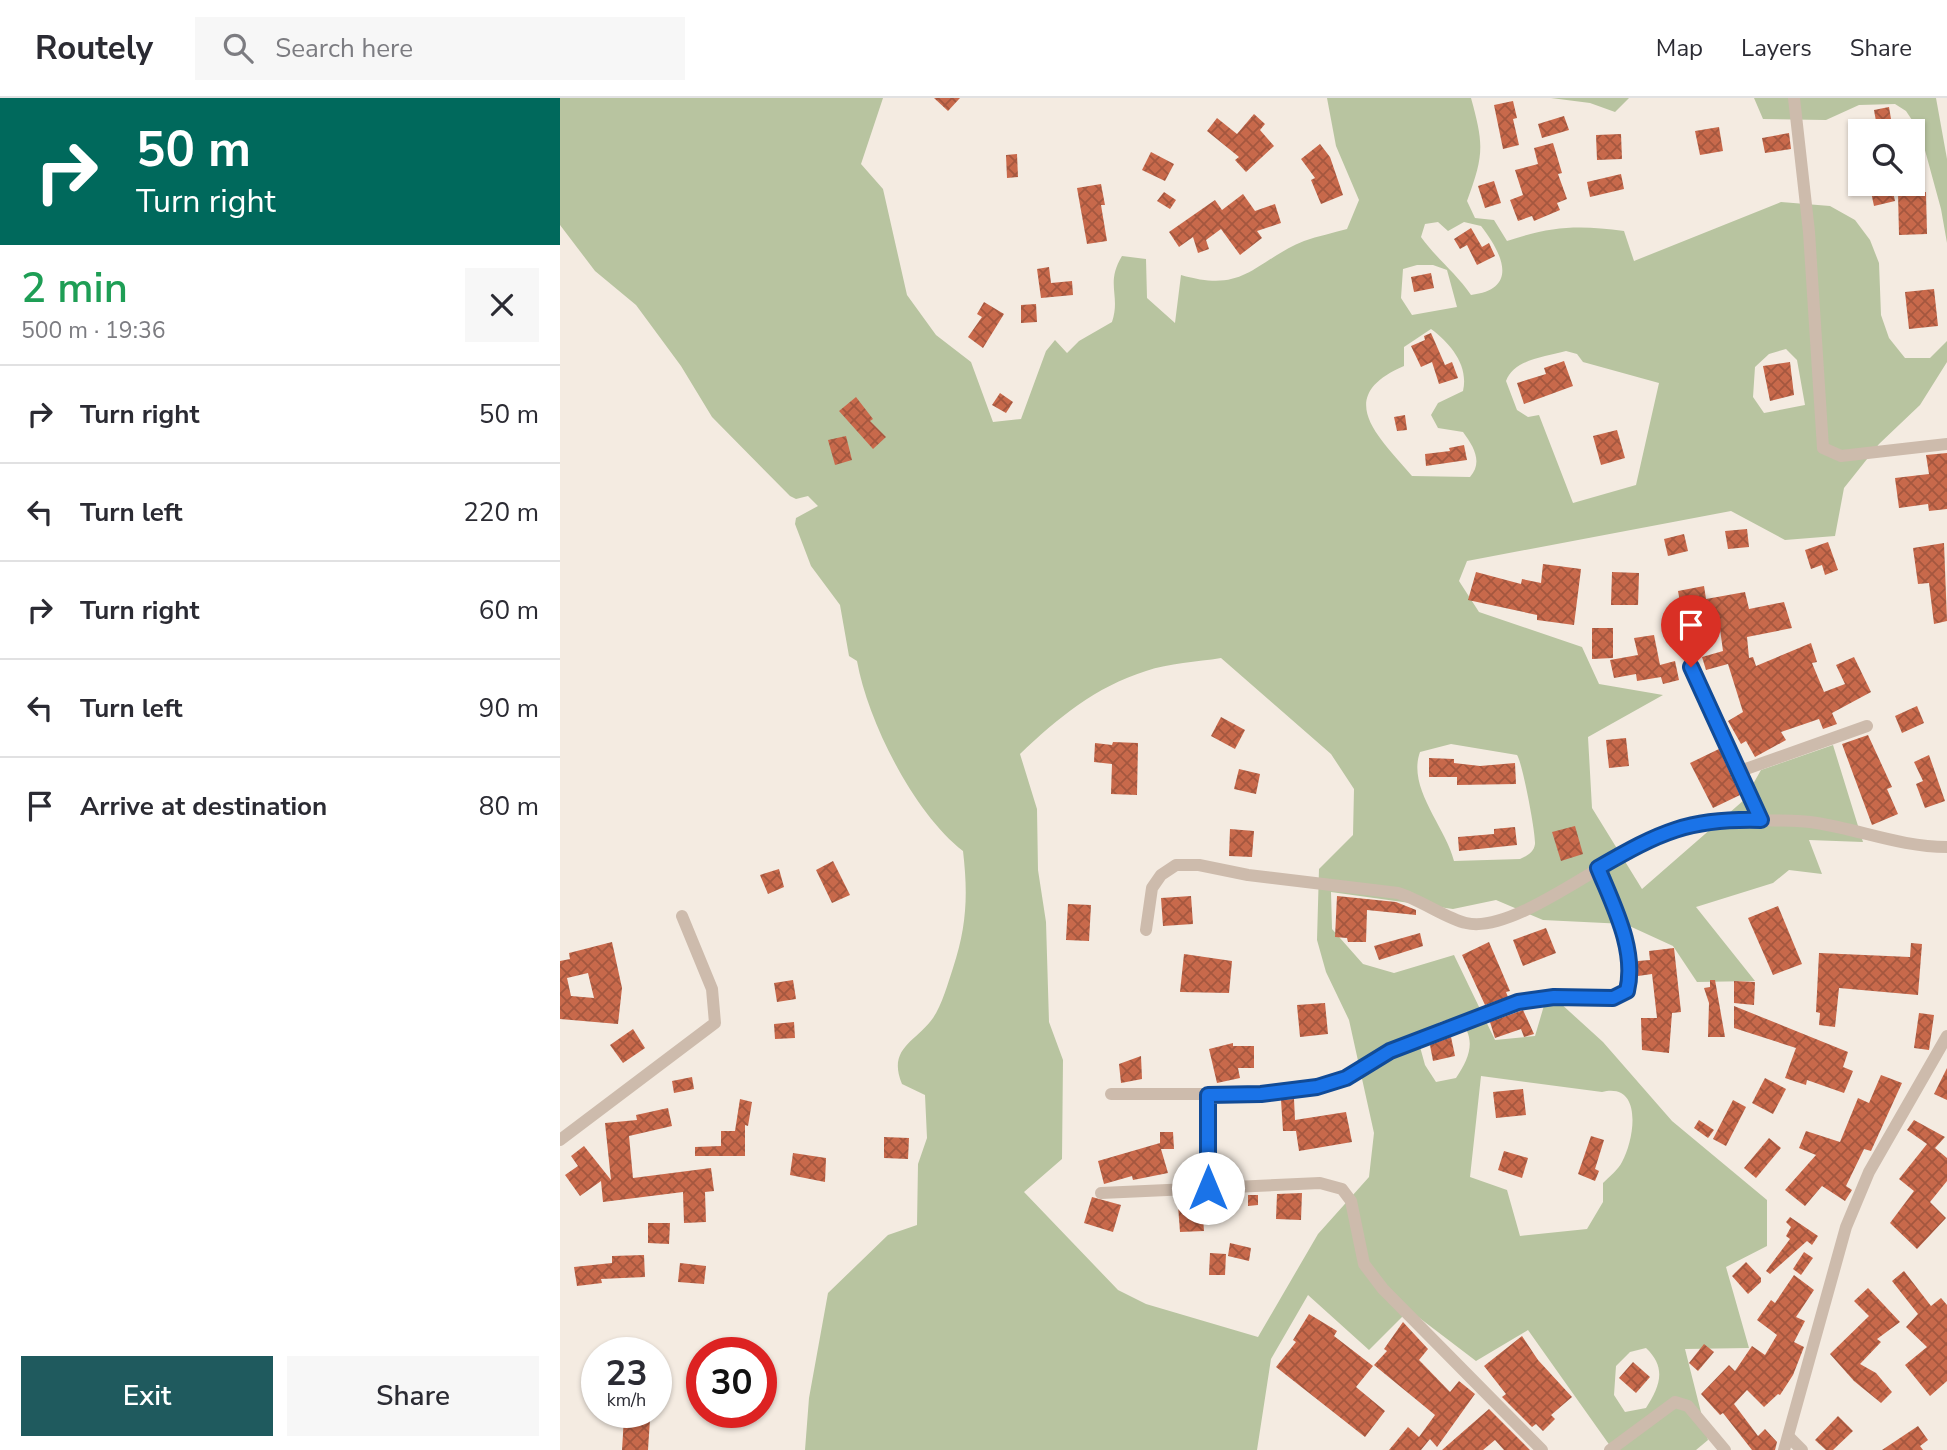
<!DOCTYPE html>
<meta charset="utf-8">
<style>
:root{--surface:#fff;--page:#f7f7f7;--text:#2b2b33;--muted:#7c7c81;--line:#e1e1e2;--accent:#1f5a5e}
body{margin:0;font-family:"Nunito Sans",sans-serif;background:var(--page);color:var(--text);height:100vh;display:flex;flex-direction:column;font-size:26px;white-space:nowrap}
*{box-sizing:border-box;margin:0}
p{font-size:23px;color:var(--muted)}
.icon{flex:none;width:38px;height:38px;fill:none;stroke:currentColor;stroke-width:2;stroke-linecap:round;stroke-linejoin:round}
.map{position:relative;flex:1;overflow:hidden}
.panel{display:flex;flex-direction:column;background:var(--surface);width:560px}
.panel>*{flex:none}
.hud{background:#00695c;color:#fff;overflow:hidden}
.fabs{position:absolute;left:1288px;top:21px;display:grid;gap:14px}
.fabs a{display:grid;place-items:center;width:77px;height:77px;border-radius:0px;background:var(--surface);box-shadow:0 2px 5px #0004;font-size:35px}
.speed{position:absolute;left:21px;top:1239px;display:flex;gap:14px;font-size:35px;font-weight:700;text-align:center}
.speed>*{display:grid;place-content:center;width:91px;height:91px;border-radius:50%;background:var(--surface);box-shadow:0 2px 5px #0004;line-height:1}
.speed small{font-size:18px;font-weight:400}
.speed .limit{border:10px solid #d22;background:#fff;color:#111}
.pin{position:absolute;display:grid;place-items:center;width:60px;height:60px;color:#fff;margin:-72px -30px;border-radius:50% 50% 50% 0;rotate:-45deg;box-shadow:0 0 7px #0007}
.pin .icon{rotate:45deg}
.me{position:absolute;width:77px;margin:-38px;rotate:0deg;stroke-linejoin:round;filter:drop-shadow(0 0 5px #0008)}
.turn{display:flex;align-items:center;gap:24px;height:147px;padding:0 21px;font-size:32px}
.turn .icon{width:91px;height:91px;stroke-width:2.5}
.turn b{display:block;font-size:49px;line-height:60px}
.round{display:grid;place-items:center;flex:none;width:74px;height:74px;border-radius:0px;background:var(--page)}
.overview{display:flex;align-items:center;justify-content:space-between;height:119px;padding:0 21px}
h1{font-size:42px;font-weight:600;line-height:52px;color:#1e9e55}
.button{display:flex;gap:14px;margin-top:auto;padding:14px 21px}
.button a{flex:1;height:80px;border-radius:0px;background:var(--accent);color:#fff;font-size:28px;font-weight:600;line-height:80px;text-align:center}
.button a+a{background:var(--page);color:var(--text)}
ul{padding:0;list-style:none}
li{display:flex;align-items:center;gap:21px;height:98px;padding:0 21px;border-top:2px solid var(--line)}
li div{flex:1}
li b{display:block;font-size:26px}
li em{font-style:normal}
header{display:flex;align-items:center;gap:42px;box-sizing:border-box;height:98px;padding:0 35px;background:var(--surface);border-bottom:2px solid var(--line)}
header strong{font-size:33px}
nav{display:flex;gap:38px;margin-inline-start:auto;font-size:24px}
.search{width:490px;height:63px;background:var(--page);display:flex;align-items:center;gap:18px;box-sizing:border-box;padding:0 24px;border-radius:0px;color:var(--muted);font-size:26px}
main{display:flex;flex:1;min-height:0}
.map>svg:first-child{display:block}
.grass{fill:#b8c4a0;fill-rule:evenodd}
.building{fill:url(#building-cross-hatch);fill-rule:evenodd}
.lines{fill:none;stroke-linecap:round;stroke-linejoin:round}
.minor{stroke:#cdbbac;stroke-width:12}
.route-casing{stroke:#114b97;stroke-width:18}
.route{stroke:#1a73e8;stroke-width:12}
</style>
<header>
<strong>Routely</strong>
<div class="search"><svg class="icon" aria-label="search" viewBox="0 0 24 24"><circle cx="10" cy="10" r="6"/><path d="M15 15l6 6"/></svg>Search here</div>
<nav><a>Map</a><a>Layers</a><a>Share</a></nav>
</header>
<main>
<section class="panel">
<div class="hud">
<div class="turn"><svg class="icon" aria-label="right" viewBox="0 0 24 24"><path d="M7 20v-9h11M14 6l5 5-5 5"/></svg><div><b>50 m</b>Turn right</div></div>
</div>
<div class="overview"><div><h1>2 min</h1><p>500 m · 19:36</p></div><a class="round"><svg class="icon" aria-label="close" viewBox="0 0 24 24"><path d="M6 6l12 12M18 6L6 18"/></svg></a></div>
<ul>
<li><svg class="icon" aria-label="right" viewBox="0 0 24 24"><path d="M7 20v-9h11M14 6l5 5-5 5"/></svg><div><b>Turn right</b></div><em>50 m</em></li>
<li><svg class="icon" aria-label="left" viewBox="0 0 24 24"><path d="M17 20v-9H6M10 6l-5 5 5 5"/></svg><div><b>Turn left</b></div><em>220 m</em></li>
<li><svg class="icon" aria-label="right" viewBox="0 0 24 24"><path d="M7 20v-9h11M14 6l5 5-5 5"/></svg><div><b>Turn right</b></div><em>60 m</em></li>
<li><svg class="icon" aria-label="left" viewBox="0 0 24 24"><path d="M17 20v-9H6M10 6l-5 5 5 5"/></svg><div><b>Turn left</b></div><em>90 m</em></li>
<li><svg class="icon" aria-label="arrive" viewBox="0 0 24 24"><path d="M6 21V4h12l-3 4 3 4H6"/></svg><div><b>Arrive at destination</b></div><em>80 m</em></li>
</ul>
<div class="button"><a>Exit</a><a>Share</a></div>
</section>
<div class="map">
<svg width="1387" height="1352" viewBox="0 0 1387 1352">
<defs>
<pattern id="building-cross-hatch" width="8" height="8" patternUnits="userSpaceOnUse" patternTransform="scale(1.75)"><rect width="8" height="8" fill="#c8694b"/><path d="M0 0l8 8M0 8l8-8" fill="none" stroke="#a4573f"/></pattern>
</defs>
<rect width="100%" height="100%" fill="#f4ebe1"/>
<g class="grass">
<path d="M0,0h323l-22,66 22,25 24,106 29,40 35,27 22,60 28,-3 25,-68 9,-11 12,13 12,-12 33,-19c9,-27 -7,-38 10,-66l24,3 1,39 28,25 6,-48c65,19 72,-13 123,-34 14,-5 29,-8 43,-12l12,-29 -23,-54 -9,-48h144c13,47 13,57 -4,103l8,17 19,2 13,21c44,-15 72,-16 117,-10l10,30 147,-59 49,4 25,14 15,20 9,23 2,52 8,23 16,20h25l17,-17v21l-27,43 -41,39 -35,44 -9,48 -50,4 -54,-29 -264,50 -8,20 20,31 103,35 17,37 64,11 -75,42 4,71 50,81 102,-89 17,-30 72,-25 30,97 -54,-2 13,34 -33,-4 -16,13 -77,24 59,74 -58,1 -24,-36 -48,-22 -82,-4 -47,-20 -43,9 -122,-17 1,37 31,35 31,9 60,-18 41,85 40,-4 13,-44 55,50 69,79 95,79v46l-41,21 23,81 -64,1 23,91 -12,10h-83l-85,-120 -52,31 -67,-51 -40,40 -61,-55 -37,64 -14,91h-452l4,-52 19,-105 60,-58 29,-10 1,-61 9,-26 -2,-43 -23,-11c-15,-36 14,-42 31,-66 9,-13 15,-35 20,-50 14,-42 15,-74 10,-117 -49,-38 -95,-129 -106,-190l-8,-5 -9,-51 -29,-39 -16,-42 1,-6 22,-12 -10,-10 -12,3 -6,-3 -78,-79 -31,-51 -45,-61 -41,-34 -35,-46zM878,124l10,9 16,-9 17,4c21,27 39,63 -10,69 -15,-22 -35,-37 -50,-58l4,-13zM857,167h16l14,5 10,37 -45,8 -11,-17 2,-29zM871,231c19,14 38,36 32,62l-25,12 -7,12 7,13 25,4c11,15 20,30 7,45l-58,-1c-33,-39 -80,-79 -8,-110v-19zM1226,251l11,11 8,45 -41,8 -11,-16 2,-30 14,-13zM1006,253l11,3 6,8 76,21 -23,102 -63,18 -34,-88 -11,2 -11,-7 -11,-29c8,-22 39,-24 60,-30zM661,560l110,96 23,35 -1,46 -34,34 -2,71 9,32 23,48 25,113 -5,44 -51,57 -60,103 -112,-33 -28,-14 -94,-98 38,-33 1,-99 -14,-38 -3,-100 -8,-52 -1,-61 -17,-55c38,-36 75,-67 126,-83 23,-8 51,-9 75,-13zM891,646l66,11c5,6 19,79 18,89 -1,8 -8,12 -15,15l-66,2c-9,-35 -47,-73 -34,-109zM897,919c20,20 14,39 -1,61l-20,4 -11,-17 -8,-29 23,-14zM921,978l121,16c41,-10 33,46 20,70 -4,8 -13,15 -19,21v19l-16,27 -67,7 -13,-46 -37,-13zM1086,1250c21,20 14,38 0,60l-21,4 -11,-17 2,-29 14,-14z"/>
<polygon points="991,0 1069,0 1055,14 1030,5"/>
<polygon points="1194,0 1376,0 1387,61 1387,145 1381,111 1360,34 1346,13 1335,6 1299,7 1266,22 1203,21"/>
</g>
<g class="building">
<polygon points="374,0 400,0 388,13"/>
<polygon points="953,3 957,20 953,21 959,47 943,51 934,7"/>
<polygon points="1329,9 1332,27 1317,29 1314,12"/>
<polygon points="694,16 705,26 700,32 714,48 686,74 675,62 679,59 647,33 657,20 677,36"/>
<polygon points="1004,18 1009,32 982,40 978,26"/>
<polygon points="1159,29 1163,53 1140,57 1135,33"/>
<polygon points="1229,35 1231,51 1205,55 1202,40"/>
<polygon points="1061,36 1062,61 1037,62 1036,37"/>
<polygon points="993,45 1002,75 998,76 1007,101 997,105 1000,112 974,123 972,118 958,123 950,102 963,97 955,72 978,66 974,50"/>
<polygon points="760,46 770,59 783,97 761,106 751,82 755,80 741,61"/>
<polygon points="591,54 614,66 605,83 582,72"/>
<polygon points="457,56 458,79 447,80 446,57"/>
<polygon points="1061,76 1064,91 1030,99 1027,84"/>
<polygon points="934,83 941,105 925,110 918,88"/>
<polygon points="541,86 545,107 541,107 547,143 527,146 517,90"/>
<polygon points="1332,89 1335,103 1314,108 1311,94"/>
<polygon points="604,94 616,102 610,111 597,103"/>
<polygon points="1366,94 1367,136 1339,137 1338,95"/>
<polygon points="683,96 695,113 715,106 721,125 697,133 702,140 680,157 661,131 646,142 649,151 638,155 633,139 619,149 609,134 655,102 662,112"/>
<polygon points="911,130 922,149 929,145 935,158 917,167 907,147 900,151 894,141"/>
<polygon points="489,169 491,185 512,183 513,197 481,200 477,171"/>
<polygon points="871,175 874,190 854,194 851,179"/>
<polygon points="1374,191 1378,228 1349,231 1345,194"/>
<polygon points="424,204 444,216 423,250 408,239 422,219 417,216"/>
<polygon points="476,206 477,224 461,225 461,207"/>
<polygon points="871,235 885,267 892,264 898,280 879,286 872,264 861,269 851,248 865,242 864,238"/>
<polygon points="1004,263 1013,288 964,306 957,285 986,276 984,270"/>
<polygon points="1230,264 1234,297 1210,303 1203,268"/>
<polygon points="440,295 453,304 446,315 432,307"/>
<polygon points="296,299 313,321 310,323 326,339 313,351 279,313"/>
<polygon points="845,317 847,332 837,333 834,319"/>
<polygon points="1057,332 1065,360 1041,367 1033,338"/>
<polygon points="286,338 292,362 275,367 268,342"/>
<polygon points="904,347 907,362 866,368 865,356 890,353 889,350"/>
<polygon points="1387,355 1387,411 1369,413 1368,406 1339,410 1335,380 1369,376 1366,357"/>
<polygon points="1187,431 1189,449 1168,451 1165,433"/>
<polygon points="1124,436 1128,453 1108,458 1104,441"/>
<polygon points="1268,444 1278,472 1265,477 1262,467 1251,471 1245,452"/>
<polygon points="1384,445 1387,523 1374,526 1369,485 1358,486 1353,450"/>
<polygon points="983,466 1021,471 1014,527 977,522 977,517 908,502 916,474 961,486 962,481 981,485"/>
<polygon points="1052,474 1079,475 1078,507 1051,507"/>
<polygon points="1144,488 1146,501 1185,494 1189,511 1224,504 1232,530 1187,539 1189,560 1193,559 1196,568 1251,545 1257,564 1252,565 1264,594 1285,586 1276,567 1294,559 1311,594 1272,615 1277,626 1263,631 1259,621 1221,634 1226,642 1195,659 1186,643 1181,646 1168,623 1183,614 1168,566 1146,572 1142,559 1163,553 1160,531 1126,537 1118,493"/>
<polygon points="1032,530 1053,530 1053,560 1032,561"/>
<polygon points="1094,537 1100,567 1115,563 1119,582 1103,586 1101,579 1077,583 1076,576 1054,580 1050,562 1078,557 1074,540"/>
<polygon points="1357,608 1364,625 1342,635 1335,618"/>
<polygon points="661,619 685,632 675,651 651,638"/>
<polygon points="1308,637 1332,689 1327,691 1338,716 1312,727 1282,646"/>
<polygon points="1066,640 1069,668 1049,670 1046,642"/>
<polygon points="553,644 578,645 577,697 551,696 552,666 534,664 535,645 552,647"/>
<polygon points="1159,651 1180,697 1153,710 1130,665"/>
<polygon points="1369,657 1385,703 1365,710 1356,686 1363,683 1354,664"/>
<polygon points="869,660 894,661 894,665 920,668 955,665 956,686 897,687 897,679 869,679"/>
<polygon points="679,671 700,676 696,696 674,691"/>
<polygon points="1015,728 1023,756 1001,763 992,734"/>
<polygon points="955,729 957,747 899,753 898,739 934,736 934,731"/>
<polygon points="670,731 694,733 692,759 669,758"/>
<polygon points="273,763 290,797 272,805 256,772"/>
<polygon points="219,771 224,789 208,796 200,777"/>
<polygon points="631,798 633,826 603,828 601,800"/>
<polygon points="777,798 836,804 856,812 856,817 807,812 806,844 788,844 787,840 775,839"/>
<polygon points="508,806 531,807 529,843 506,842"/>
<polygon points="1218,808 1242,866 1213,877 1188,820"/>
<polygon points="986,830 996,855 963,868 953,842"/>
<polygon points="860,835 863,848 819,862 814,848"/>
<path d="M52,844l10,46 -4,36 -58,-5v-58l10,-2 -1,-6zM28,875l6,25 -23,-2 -4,-18z"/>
<polygon points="929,844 950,893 946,894 948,899 925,907 902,857"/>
<polygon points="1351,845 1362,846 1358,897 1279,890 1275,929 1259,927 1260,915 1256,914 1259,855 1350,859"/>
<polygon points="1114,850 1121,914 1112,915 1109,955 1082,952 1081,920 1097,920 1092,876 1078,878 1078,863 1090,862 1089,853"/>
<polygon points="624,856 672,863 669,895 620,894"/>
<polygon points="233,882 236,901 217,904 214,885"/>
<polygon points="1150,882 1155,882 1165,939 1148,939 1149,905 1144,890 1150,889"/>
<polygon points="1174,883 1195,884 1194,907 1174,905"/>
<polygon points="765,905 768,936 740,939 737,907"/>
<polygon points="1174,908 1288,954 1283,969 1293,973 1284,995 1247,982 1246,987 1225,980 1236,950 1174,930"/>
<polygon points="963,912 974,936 964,939 961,931 935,940 930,924"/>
<polygon points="1359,915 1374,917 1369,952 1354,950"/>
<polygon points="234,924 235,940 215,941 214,926"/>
<polygon points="73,931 85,950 63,965 50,947"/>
<polygon points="891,939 895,958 873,963 870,947"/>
<polygon points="673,945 673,948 694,948 694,970 678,970 680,980 657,985 649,951"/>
<polygon points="581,958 582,981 561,985 559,966"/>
<polygon points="1387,970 1387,1002 1374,996"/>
<polygon points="1321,977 1342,985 1311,1053 1304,1051 1286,1088 1292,1092 1285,1103 1262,1088 1245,1108 1225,1092 1256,1057 1239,1050 1246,1033 1280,1044 1298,1000 1309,1005"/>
<polygon points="132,979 134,991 114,995 112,983"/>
<polygon points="1205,980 1226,991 1213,1016 1192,1005"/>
<polygon points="963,991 966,1017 936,1020 933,994"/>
<polygon points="180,1001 192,1004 188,1028 185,1027 185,1058 135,1058 135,1049 161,1048 161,1033 175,1033"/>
<polygon points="734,1001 735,1022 786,1014 792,1044 739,1053 736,1033 723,1033 721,1002"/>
<polygon points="1173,1002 1186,1009 1166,1048 1153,1041"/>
<polygon points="108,1010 112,1028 69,1038 73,1080 151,1070 154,1093 145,1094 146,1124 124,1125 123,1094 43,1104 41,1083 20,1098 5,1077 18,1068 11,1058 24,1048 51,1082 45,1025 77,1022 76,1017"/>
<polygon points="1139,1022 1154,1032 1148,1040 1134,1030"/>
<polygon points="1354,1022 1385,1039 1375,1050 1387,1060 1387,1083 1370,1104 1386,1120 1357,1151 1330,1125 1354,1093 1339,1081 1367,1046 1347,1032"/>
<polygon points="600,1034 613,1034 614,1051 601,1051 608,1075 573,1082 572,1078 544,1086 538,1063 600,1045 600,1048"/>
<polygon points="1031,1038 1044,1042 1035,1071 1039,1073 1035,1083 1018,1076"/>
<polygon points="324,1039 349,1040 348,1061 324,1060"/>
<polygon points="1209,1040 1221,1050 1196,1080 1184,1070"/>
<polygon points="944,1053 968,1060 962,1080 938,1072"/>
<polygon points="233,1055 266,1060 265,1084 230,1077"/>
<polygon points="742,1095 741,1122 716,1121 717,1096"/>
<polygon points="688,1097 698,1097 698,1107 688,1108"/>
<polygon points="532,1099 561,1107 553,1134 524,1125"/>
<polygon points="642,1106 644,1133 620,1134 618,1107"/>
<polygon points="1230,1119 1258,1138 1252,1147 1247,1143 1210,1176 1206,1173 1230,1141 1226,1138 1231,1129 1226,1124"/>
<polygon points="88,1125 110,1125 109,1146 88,1145"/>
<polygon points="670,1145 691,1150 689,1163 668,1158"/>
<polygon points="1244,1154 1253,1160 1241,1177 1233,1171"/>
<polygon points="650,1155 666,1156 665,1177 649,1177"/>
<polygon points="84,1157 85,1179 41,1181 42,1185 17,1188 14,1169 52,1165 52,1158"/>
<polygon points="1186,1164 1201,1180 1201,1184 1188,1196 1172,1178"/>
<polygon points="120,1165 146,1168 144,1186 118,1184"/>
<polygon points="1344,1173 1371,1208 1381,1200 1387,1207 1387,1283 1370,1298 1345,1267 1367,1249 1346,1229 1358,1216 1332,1183"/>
<polygon points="1234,1177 1254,1192 1236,1219 1245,1223 1234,1244 1244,1249 1233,1277 1220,1297 1218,1296 1204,1309 1187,1292 1174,1306 1198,1338 1205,1331 1217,1344 1215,1352 1192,1352 1163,1315 1160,1317 1141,1296 1169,1267 1175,1273 1192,1248 1205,1257 1217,1237 1197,1222 1211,1202 1215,1205"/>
<polygon points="1308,1190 1340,1224 1317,1241 1321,1244 1300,1266 1316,1275 1332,1294 1321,1305 1294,1283 1270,1256 1309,1218 1294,1203"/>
<polygon points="749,1216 777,1233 774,1238 813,1268 796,1289 825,1313 805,1339 716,1269 736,1244 733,1242"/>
<polygon points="843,1224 868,1251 859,1262 890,1294 899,1283 915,1296 877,1349 870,1341 861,1352 829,1352 848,1329 859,1339 875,1317 814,1267 827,1253 824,1251"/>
<polygon points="962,1238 978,1262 1012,1299 991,1317 995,1321 983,1333 976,1326 972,1329 942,1299 946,1296 924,1268"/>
<polygon points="1144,1246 1154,1254 1138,1273 1129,1265"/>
<polygon points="1073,1264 1090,1279 1076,1295 1059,1280"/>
<polygon points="929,1311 970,1352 944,1352 935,1342 923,1352 882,1352"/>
<polygon points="1278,1318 1293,1333 1273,1352 1266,1352 1255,1342"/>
<polygon points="64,1319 90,1321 88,1352 62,1352"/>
<polygon points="1358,1328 1368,1342 1360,1348 1363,1352 1322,1352"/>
</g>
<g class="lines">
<g class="minor">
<polyline points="1234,0 1249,134 1263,350 1281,358 1387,346"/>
<path d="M1131,570l70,152c19,1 38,0 56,3 44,7 85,24 130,24"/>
<polyline points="1180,673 1307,628"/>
<path d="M586,832l6,-42 9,-13 15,-10h23l49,10 150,18c23,7 49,26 68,30 52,13 160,-83 216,-97 26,-7 53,-7 79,-6"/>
<path d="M551,996h150l56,-7 29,-9 44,-27 128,-49 36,-5 67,-1c26,-22 -12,-101 -23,-128"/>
<polyline points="647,997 647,1090"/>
<polyline points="0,1042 155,925 152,891 122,818"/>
<polyline points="541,1095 760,1085 782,1091 791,1103 804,1166 823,1191 982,1352"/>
<polyline points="1229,1339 1242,1352"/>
<polyline points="1050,1352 1115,1304 1128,1308 1165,1352"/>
<polyline points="1224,1352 1286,1129 1309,1074 1387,938"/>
</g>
</g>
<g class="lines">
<g class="route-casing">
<path id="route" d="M648,1090v-93l53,-1 56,-7 29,-9 44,-27 128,-49 36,-5 59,1 14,-7c10,-41 -14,-86 -29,-123 62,-36 91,-50 163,-48l-70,-153"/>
</g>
<use href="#route" class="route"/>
</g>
</svg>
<div class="fabs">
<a><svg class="icon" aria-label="search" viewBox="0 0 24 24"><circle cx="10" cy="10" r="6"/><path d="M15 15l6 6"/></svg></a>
</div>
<div class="speed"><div>23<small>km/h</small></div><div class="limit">30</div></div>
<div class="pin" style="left:1131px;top:569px;background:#d93025"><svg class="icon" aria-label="arrive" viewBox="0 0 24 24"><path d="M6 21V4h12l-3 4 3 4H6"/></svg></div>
<svg class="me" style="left:648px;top:1090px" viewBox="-20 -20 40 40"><circle r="19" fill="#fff"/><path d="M0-13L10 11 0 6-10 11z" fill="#1a73e8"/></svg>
</div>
</main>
